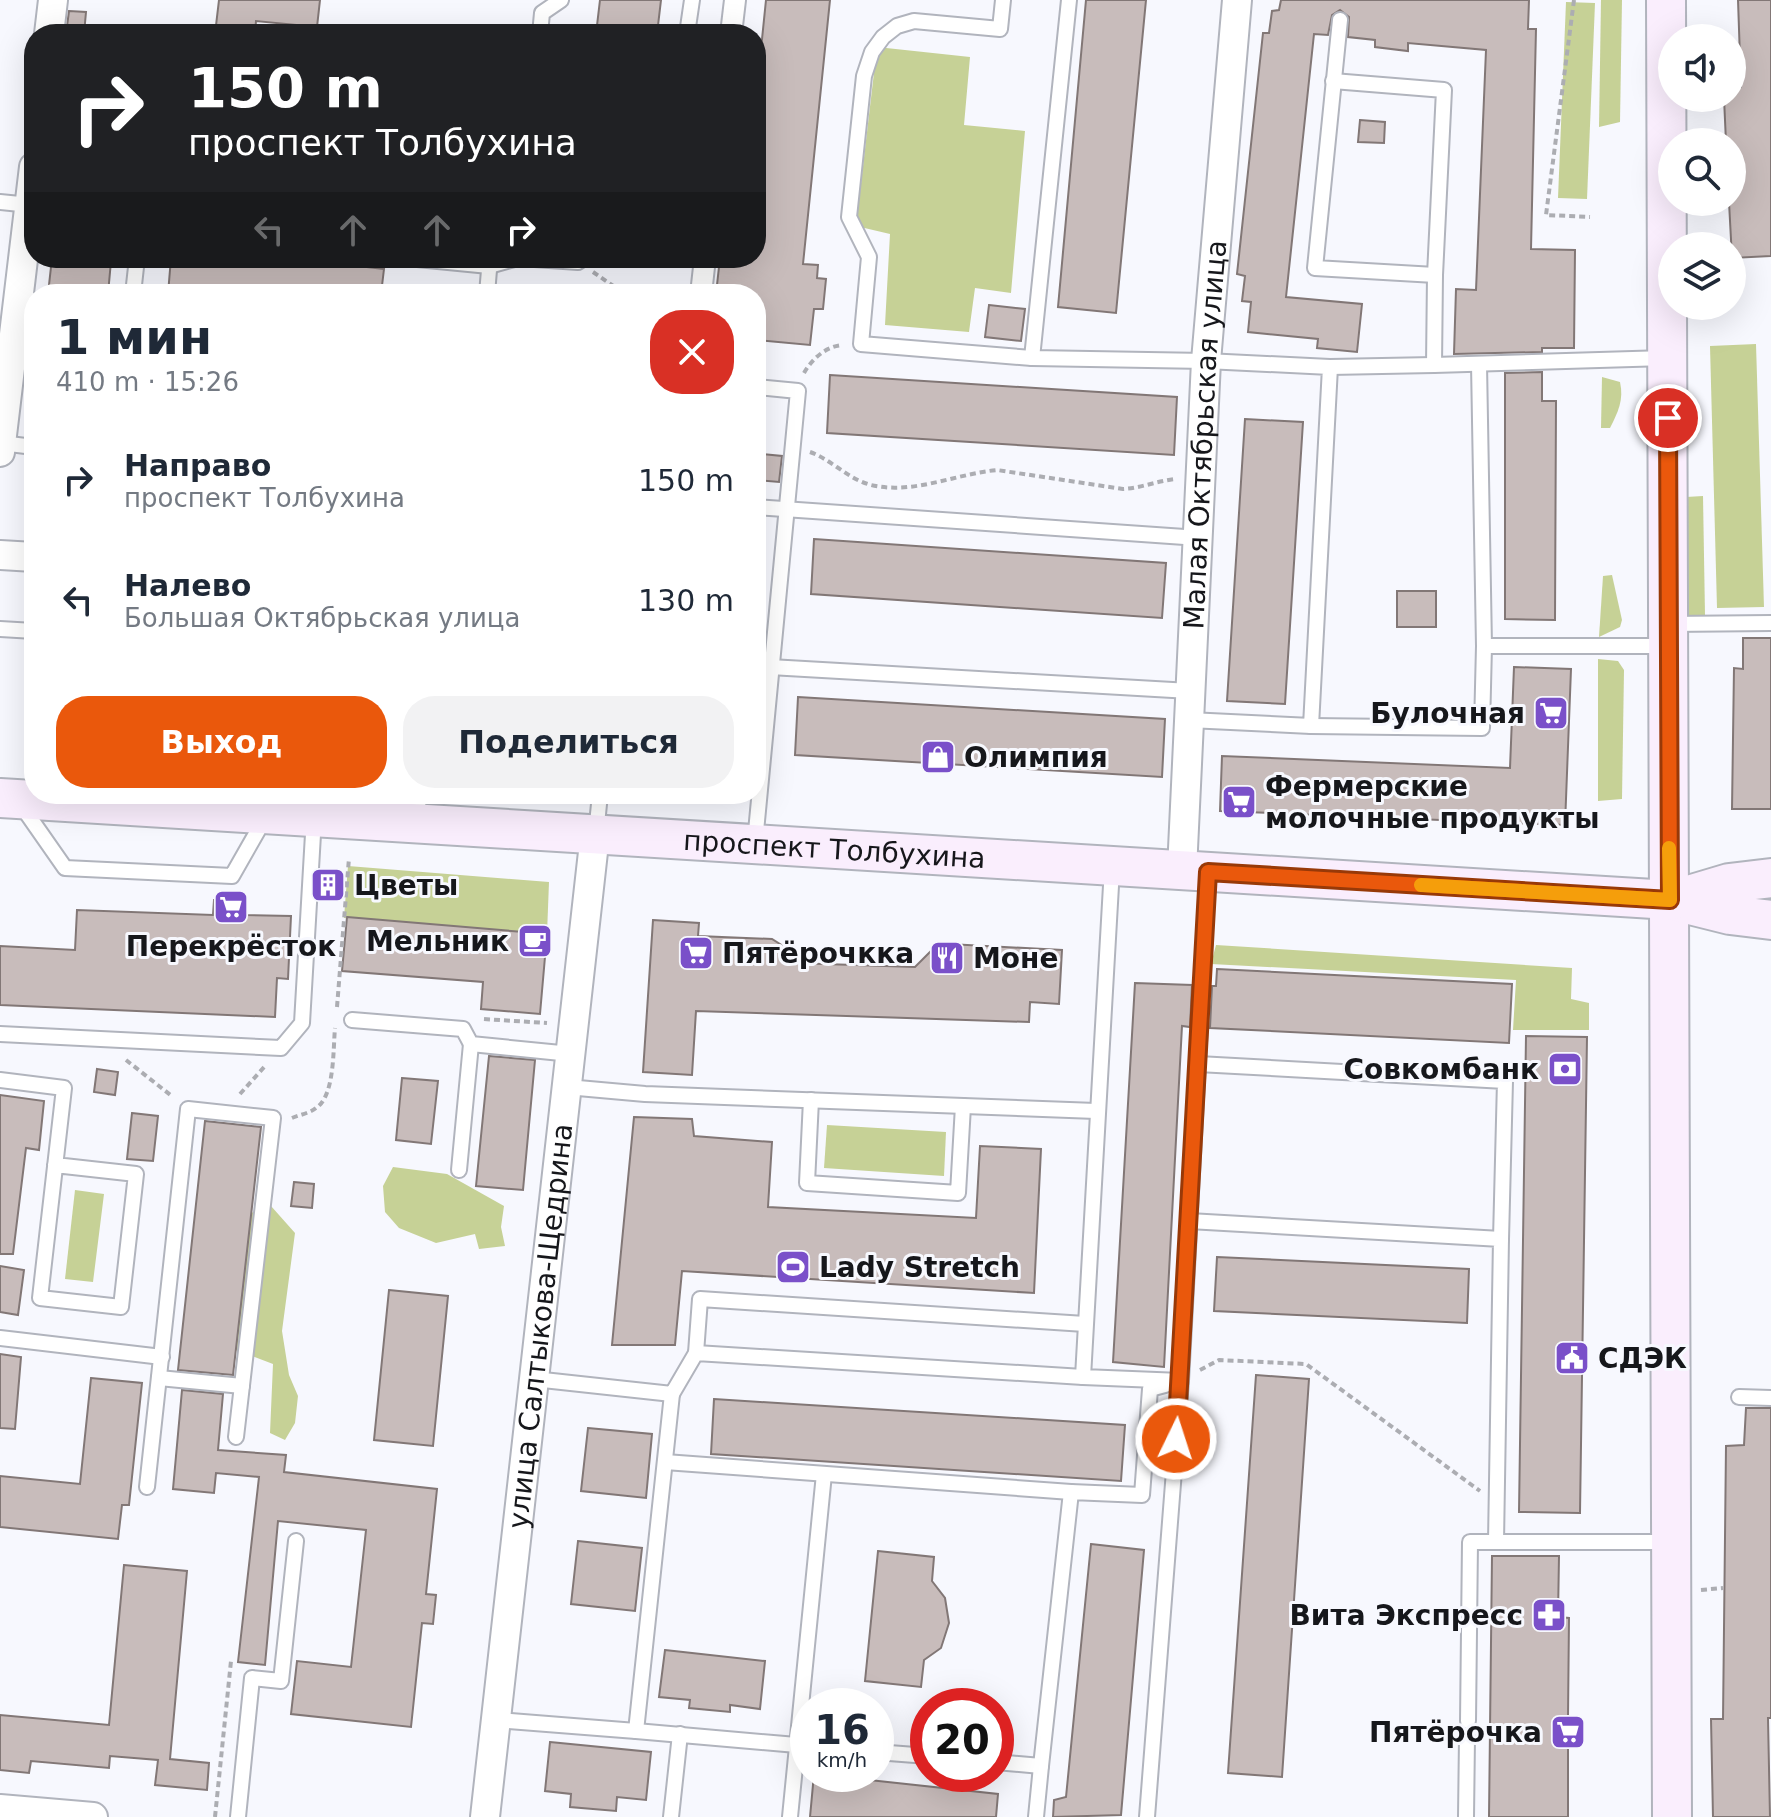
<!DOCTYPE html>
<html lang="ru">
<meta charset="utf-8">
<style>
:root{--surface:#fff;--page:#f2f2f3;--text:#1f2937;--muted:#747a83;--accent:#ea580c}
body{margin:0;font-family:"DejaVu Sans",sans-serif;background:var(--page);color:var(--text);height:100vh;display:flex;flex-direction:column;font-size:30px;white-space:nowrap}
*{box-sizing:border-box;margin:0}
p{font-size:26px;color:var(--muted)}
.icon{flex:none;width:44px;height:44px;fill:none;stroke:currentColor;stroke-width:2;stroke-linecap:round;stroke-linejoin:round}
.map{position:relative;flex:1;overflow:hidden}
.side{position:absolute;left:24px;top:284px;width:742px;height:520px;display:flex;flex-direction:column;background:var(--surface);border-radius:32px;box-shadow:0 8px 32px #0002}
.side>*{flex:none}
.guide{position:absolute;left:24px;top:24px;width:742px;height:244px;border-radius:32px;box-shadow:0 8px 32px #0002;background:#202124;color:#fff;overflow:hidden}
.fabs{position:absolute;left:1658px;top:24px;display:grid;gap:16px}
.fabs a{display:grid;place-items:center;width:88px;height:88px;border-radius:50%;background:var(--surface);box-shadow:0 8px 32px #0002;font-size:40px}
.speed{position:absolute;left:790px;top:1688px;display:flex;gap:16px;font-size:40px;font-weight:700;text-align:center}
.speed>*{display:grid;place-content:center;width:104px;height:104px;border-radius:50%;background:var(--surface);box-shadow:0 8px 32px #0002;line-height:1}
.speed small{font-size:20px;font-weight:400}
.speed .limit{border:12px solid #d22;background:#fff;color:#111}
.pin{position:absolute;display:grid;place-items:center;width:68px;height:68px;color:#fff;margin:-34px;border:4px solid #fff;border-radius:50%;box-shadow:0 2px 8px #0007}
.me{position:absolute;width:88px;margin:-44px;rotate:4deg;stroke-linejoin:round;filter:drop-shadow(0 0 6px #0008)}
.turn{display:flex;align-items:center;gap:28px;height:168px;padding:0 32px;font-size:36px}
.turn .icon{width:104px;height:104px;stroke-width:2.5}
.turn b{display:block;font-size:56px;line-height:68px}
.lanes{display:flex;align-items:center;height:76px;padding:0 32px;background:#0003;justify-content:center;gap:40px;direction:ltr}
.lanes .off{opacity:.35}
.round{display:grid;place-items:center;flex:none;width:84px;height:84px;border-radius:32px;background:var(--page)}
.summary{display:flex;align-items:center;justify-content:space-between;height:136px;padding:0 32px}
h1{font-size:48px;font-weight:700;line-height:60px}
.button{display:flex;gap:16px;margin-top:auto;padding:16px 32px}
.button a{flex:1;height:92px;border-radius:32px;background:var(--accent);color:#fff;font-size:32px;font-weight:700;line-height:92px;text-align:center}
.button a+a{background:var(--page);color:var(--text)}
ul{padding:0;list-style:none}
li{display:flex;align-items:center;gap:24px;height:120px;padding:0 32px}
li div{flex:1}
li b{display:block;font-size:30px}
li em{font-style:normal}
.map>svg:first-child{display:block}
.green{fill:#c6d196}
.building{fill:#c8bcbb;stroke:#827776;stroke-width:2}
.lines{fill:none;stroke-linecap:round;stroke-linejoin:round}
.service-casing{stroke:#b1b4bd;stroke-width:18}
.pedestrian-casing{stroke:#b1b4bd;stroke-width:24}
.minor-casing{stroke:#b1b4bd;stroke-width:32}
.secondary-casing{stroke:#b1b4bd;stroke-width:42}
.path{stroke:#acadb2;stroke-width:4;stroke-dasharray:6 4;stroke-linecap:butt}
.service{stroke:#fff;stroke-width:14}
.pedestrian{stroke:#fff;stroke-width:20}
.minor{stroke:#fff;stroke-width:28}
.secondary{stroke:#faeefd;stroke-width:38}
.route-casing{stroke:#983908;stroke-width:20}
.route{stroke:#ea580c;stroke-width:14}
.slow{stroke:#f59e0b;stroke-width:14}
.labels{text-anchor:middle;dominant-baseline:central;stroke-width:6;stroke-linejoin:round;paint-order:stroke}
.street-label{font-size:28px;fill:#16171b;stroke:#f7f8fe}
.poi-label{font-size:28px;font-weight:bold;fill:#16171b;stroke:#f7f8fe;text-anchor:start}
</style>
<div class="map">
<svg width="1771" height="1817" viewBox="0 0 1771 1817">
<rect width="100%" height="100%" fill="#f7f8fe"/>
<g class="green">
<polygon points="1601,0 1622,0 1620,122 1599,127"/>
<polygon points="1566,2 1595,3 1587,199 1558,198"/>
<polygon points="877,47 970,57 964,125 1025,131 1011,293 975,288 969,332 885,325 890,234 856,226"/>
<polygon points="1756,344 1764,607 1717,608 1710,346"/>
<path d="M1602,377l18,5c4,18 -2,30 -10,46h-9z"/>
<polygon points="1703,496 1705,615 1684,615 1686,497"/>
<polygon points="1612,575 1622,620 1620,627 1599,637 1603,576"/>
<polygon points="1598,659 1618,661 1624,670 1622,799 1598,801"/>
<polygon points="348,866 549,882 547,934 344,918"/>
<polygon points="1216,945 1572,968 1571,999 1589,1003 1589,1030 1513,1030 1516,980 1211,964"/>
<polygon points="827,1125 946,1132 944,1176 824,1168"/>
<polygon points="393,1167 447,1174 504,1206 501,1227 505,1246 479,1249 475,1234 436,1243 399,1228 385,1212 383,1186"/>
<polygon points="75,1190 104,1194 93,1282 65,1279"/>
<polygon points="271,1206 295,1233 282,1331 289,1375 298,1396 295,1423 285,1440 270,1433 273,1364 236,1350 251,1213"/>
</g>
<g class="building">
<polygon points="219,0 320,0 317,27 256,21 255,34 215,34"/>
<polygon points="600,0 661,0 657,34 596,34"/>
<polygon points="766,0 830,0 803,264 818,265 817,278 826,279 823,309 814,309 810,345 756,340 756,294 716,294 720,258 756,258 756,98"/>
<polygon points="1086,0 1146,0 1116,313 1058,307"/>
<polygon points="1281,0 1529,0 1528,29 1536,29 1531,249 1575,250 1574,348 1542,348 1542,352 1454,354 1456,289 1476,290 1486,50 1408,43 1408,51 1375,47 1375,40 1348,37 1349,17 1340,10 1332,15 1328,35 1314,34 1286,297 1362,304 1357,352 1317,348 1318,339 1248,332 1251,302 1242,301 1245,276 1237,274 1263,33 1269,33 1272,11 1279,10"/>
<polygon points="1738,0 1771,0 1771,256 1732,258 1729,202 1732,202 1732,142 1726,142 1724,98 1732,98 1732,88 1741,87"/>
<polygon points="69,11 86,12 84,34 66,34"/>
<polygon points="1360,120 1385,122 1384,143 1358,142"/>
<polygon points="52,258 111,261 108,294 48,294"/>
<polygon points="171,258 289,258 384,269 381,294 168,294"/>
<polygon points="989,305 1025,309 1021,341 985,337"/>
<polygon points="1542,372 1542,401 1556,401 1555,620 1505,619 1505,373"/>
<polygon points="830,375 1177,397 1174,455 827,433"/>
<polygon points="1245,419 1303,422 1285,704 1227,701"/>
<polygon points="761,454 782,456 779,482 758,480"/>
<polygon points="814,539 1166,563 1162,618 811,594"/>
<rect x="1397" y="591" width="39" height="36"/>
<polygon points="1743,638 1771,638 1771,809 1732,809 1734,668 1743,669"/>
<polygon points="1514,667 1571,669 1565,825 1220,811 1222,756 1510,768"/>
<polygon points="798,697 1165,719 1162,777 795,755"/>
<polygon points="214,900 244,901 244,915 291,916 288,979 277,978 275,1017 0,1005 0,946 75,950 77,910 213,915"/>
<polygon points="347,917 547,934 540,1014 481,1009 483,982 342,971"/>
<polygon points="653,920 699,923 698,936 772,939 783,946 794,963 915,967 933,949 949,944 1062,950 1059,1004 1030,1002 1029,1022 696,1011 692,1075 643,1072"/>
<polygon points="1217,969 1512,984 1509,1043 1210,1028 1212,986 1216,986"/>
<polygon points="1135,983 1192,985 1190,1027 1182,1026 1164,1367 1113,1362"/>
<polygon points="1526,1036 1587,1037 1580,1513 1519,1512"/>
<polygon points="489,1056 535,1060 523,1190 476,1186"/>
<polygon points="97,1069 118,1072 115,1095 94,1092"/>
<polygon points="402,1078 438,1081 431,1144 396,1140"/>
<polygon points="0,1095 44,1101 39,1150 26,1148 13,1254 0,1254"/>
<polygon points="132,1113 158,1116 153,1161 127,1159"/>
<polygon points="634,1117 692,1119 694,1136 772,1142 768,1207 976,1218 980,1146 1041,1149 1034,1293 682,1271 675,1345 612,1345"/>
<polygon points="205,1121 261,1127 233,1375 178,1370"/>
<polygon points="294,1182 314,1184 312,1208 291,1206"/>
<polygon points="1217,1257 1469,1269 1467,1323 1214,1311"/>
<polygon points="0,1266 24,1270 18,1315 0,1312"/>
<polygon points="389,1290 448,1296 433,1446 374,1440"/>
<polygon points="0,1354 21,1357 15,1429 0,1428"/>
<polygon points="1256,1375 1309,1379 1282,1777 1228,1773"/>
<polygon points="91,1378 142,1383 129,1505 122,1505 118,1539 0,1527 0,1476 80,1484"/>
<polygon points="182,1390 223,1394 218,1450 286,1455 284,1472 437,1489 426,1594 436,1595 433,1624 422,1623 411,1727 291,1714 297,1661 351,1667 366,1530 278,1521 265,1665 238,1662 259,1477 216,1473 214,1493 173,1489"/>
<polygon points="714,1399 1125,1425 1121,1481 711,1454"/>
<polygon points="1746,1408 1771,1408 1771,1718 1768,1718 1770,1817 1713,1817 1711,1719 1723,1719 1726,1446 1744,1445"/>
<polygon points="588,1428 652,1434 646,1498 581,1491"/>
<polygon points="578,1541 642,1548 635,1611 571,1604"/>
<polygon points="1091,1544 1144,1550 1121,1815 1053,1817 1054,1800 1066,1797"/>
<polygon points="878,1551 934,1557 932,1581 945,1598 949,1623 941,1648 924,1660 921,1687 865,1681"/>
<polygon points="1492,1556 1559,1556 1558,1617 1569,1618 1568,1717 1577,1717 1577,1745 1568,1745 1568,1817 1489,1817"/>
<polygon points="124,1565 187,1571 170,1759 209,1763 207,1790 155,1785 158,1760 110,1756 109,1768 31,1761 29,1773 0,1770 0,1715 109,1725"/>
<polygon points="665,1650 765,1661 760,1709 730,1705 730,1712 689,1708 690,1700 659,1697"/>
<polygon points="550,1742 651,1752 646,1800 617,1797 616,1811 570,1807 571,1794 545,1791"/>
<polygon points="814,1774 998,1794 996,1817 810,1817"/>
</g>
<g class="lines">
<g class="service-casing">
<g id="service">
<polyline points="1003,0 1000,29 914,21 897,26 883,37 872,52 864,76 849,217 869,257 861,344 1032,358"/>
<polyline points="1069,0 1032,358 1206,361 1330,367 1311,726 1189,720"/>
<polyline points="1340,20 1315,268 1435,275"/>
<polyline points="540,34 542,13 561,0"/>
<polyline points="687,34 692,0"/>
<polyline points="1333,81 1444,90 1435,275 1434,365 1666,358"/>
<polyline points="0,202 30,205"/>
<polyline points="407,258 489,266 518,258"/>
<polyline points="520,258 578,262 584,258"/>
<polyline points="133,294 137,258"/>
<polyline points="487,294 490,258"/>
<polyline points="1330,367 1434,365"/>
<polyline points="1,443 34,447"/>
<polyline points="756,507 1199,538"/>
<polyline points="1669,624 1771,623"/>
<polyline points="0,629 34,631"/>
<polyline points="1484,646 1668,646"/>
<polyline points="770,667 1190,691"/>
<polyline points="1311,726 1482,728 1484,646 1479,364"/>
<polyline points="21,805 65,868 232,876 265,818"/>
<polyline points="417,822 419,794"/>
<polyline points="596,834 600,794"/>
<polyline points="755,842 798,391 756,387"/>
<polyline points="1112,868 1083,1377 1181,1381"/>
<polyline points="352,1020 463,1029 471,1044 571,1054"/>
<polyline points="0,1034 281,1048 302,1023 314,817"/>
<polyline points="1198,1064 1505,1081 1501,1239"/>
<polyline points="0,1080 64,1088 40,1298 121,1307 136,1174 55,1165"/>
<polyline points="567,1087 645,1094 1096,1111"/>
<polyline points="811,1100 807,1183 958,1193 963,1106"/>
<polyline points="459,1170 471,1044"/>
<polyline points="1189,1221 1501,1239 1496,1542 1671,1542"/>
<polyline points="0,1338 162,1357"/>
<polyline points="696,1353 700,1299 1085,1324"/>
<polyline points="159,1378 242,1386"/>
<polyline points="534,1379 672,1394 696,1353 1083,1377"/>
<polyline points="1739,1397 1771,1398"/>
<polyline points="665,1462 1071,1492"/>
<polyline points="147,1487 188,1109 273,1118 236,1437"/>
<polyline points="497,1720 636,1731 672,1394"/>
<polyline points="1468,1721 1470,1542 1496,1542"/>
<polyline points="636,1731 808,1746"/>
<polyline points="876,1752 928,1756"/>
<polyline points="996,1762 1041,1766 1071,1492 1142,1495 1150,1389 1165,1385"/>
<polyline points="238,1817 252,1678 281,1681 296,1541"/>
<polyline points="671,1817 680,1734"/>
<polyline points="790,1817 824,1474"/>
<polyline points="1036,1817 1041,1766"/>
<polyline points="1147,1817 1181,1381 1208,873"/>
<polyline points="1466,1817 1467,1738"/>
</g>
</g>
<g class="pedestrian-casing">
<g id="pedestrian">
<polyline points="731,34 735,0"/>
<polyline points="701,294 705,258"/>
</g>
</g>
<g class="minor-casing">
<g id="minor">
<polyline points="49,34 53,0"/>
<polyline points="0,452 34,167"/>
<polyline points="0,555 34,557"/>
<path id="s1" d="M1182,870l24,-509 31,-361"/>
<polyline points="0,1809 93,1817"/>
<path id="s2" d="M485,1817l110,-983"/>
</g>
</g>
<g class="secondary-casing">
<g id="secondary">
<polyline points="1666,0 1672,1817"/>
<path id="s3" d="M0,798l1670,102 60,15 41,5"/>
<polyline points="1672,900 1729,883 1771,878"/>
</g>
</g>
<g class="path">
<polyline points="1574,0 1546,215 1590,217"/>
<polyline points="593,272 625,294"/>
<path d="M804,373c8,-14 22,-27 39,-28"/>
<path d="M810,452c22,8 38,27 61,33 42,10 84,-11 126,-15l126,19c18,-1 34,-8 52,-10"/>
<polyline points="337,1007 349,858"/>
<polyline points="484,1019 547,1023"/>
<polyline points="126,1060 173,1097"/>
<polyline points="240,1094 266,1065"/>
<path d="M292,1118c7,-3 18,-5 24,-10 19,-12 17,-59 19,-80"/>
<polyline points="1200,1370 1219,1360 1306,1364 1480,1491"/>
<polyline points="1701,1590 1723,1588"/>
<polyline points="215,1817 231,1661"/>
</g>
<use href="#service" class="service"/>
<use href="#pedestrian" class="pedestrian"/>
<use href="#minor" class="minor"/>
<use href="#secondary" class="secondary"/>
</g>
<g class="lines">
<g class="route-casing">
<polyline id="route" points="1176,1439 1208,872 1670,900 1668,418"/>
</g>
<use href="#route" class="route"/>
<polyline class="slow" points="1421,885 1670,900 1669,848"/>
</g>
<defs>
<g id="supermarket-square" transform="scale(1.8)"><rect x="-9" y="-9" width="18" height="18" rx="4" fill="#7a50c9" stroke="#f7f8fe"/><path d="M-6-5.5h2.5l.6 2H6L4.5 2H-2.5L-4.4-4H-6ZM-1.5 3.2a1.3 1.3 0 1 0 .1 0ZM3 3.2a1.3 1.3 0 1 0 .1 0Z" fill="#fff"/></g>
<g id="shop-square" transform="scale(1.8)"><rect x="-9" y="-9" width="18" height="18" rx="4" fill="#7a50c9" stroke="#f7f8fe"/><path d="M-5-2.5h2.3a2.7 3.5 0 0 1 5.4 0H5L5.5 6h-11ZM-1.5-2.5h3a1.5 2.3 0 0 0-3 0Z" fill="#fff"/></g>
<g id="building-square" transform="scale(1.8)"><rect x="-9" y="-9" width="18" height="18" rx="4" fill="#7a50c9" stroke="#f7f8fe"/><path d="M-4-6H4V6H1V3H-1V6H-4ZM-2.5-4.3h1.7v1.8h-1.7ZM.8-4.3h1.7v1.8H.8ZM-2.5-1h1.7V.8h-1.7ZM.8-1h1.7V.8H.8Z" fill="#fff"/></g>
<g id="cafe-square" transform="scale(1.8)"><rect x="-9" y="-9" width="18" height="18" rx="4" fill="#7a50c9" stroke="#f7f8fe"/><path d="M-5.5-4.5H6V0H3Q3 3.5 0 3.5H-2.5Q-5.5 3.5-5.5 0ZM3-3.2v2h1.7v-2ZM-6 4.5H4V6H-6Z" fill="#fff"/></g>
<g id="restaurant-square" transform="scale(1.8)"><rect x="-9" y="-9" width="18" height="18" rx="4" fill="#7a50c9" stroke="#f7f8fe"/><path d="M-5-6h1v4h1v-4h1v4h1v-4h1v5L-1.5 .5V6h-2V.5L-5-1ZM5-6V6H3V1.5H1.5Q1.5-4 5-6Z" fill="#fff"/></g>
<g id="bank-square" transform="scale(1.8)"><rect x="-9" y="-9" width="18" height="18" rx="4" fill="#7a50c9" stroke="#f7f8fe"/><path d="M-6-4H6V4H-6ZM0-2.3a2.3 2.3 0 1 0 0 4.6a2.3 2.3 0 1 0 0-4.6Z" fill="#fff"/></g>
<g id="stadium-square" transform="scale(1.8)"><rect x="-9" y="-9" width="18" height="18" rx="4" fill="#7a50c9" stroke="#f7f8fe"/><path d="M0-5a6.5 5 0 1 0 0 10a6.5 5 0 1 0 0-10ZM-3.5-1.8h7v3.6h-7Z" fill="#fff"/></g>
<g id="civic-square" transform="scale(1.8)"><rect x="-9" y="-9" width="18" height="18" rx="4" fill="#7a50c9" stroke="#f7f8fe"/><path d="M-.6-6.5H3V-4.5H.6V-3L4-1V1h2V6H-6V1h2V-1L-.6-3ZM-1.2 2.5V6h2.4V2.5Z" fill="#fff"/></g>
<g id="pharmacy-square" transform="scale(1.8)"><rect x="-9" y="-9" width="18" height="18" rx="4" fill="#7a50c9" stroke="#f7f8fe"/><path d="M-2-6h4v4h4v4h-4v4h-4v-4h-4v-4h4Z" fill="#fff"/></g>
</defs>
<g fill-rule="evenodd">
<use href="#supermarket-square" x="1551" y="713"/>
<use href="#shop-square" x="938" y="757"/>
<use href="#supermarket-square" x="1239" y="802"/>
<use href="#building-square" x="328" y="885"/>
<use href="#supermarket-square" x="231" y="907"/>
<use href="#cafe-square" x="535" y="941"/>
<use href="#supermarket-square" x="696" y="953"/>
<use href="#restaurant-square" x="947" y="958"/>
<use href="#bank-square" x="1565" y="1069"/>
<use href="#stadium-square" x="793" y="1267"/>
<use href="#civic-square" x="1572" y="1358"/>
<use href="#pharmacy-square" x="1549" y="1615"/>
<use href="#supermarket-square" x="1568" y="1732"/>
</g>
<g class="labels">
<g class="street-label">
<text stroke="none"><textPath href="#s1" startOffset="436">Малая Октябрьская улица</textPath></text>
<text stroke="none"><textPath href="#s3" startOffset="836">проспект Толбухина</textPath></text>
<text stroke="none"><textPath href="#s2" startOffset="494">улица Салтыкова-Щедрина</textPath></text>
</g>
<g class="poi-label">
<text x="1525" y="713" text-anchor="end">Булочная</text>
<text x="964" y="757">Олимпия</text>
<text x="1265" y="786">Фермерские<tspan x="1265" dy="32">молочные продукты</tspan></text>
<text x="354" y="885">Цветы</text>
<text x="509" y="941" text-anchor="end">Мельник</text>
<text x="231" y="946" text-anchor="middle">Перекрёсток</text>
<text x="722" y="953">Пятёрочкка</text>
<text x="973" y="958">Моне</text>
<text x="1539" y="1069" text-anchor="end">Совкомбанк</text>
<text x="819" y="1267">Lady Stretch</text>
<text x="1598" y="1358">СДЭК</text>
<text x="1523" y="1615" text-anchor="end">Вита Экспресс</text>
<text x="1542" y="1732" text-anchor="end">Пятёрочка</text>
</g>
</g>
</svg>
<div class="fabs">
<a><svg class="icon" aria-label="sound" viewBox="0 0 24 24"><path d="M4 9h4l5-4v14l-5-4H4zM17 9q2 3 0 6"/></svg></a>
<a><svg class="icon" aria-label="search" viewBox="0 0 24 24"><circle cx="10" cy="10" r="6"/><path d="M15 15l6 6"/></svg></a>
<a><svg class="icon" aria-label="layers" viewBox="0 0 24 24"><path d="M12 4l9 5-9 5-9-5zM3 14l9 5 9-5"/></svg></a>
</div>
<div class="speed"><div>16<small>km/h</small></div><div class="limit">20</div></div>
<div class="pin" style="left:1668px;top:418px;background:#d93025"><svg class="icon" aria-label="arrive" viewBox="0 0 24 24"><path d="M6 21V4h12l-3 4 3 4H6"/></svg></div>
<svg class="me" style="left:1176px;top:1439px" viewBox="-20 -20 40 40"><circle r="17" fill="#ea580c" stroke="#fff" stroke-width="3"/><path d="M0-11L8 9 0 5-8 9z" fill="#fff"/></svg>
<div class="guide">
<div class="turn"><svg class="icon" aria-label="right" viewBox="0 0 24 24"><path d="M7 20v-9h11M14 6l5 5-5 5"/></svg><div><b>150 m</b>проспект Толбухина</div></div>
<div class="lanes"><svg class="icon off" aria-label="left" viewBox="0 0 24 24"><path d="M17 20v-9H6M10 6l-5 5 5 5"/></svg><svg class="icon off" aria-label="ahead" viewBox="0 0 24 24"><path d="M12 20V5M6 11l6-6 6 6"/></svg><svg class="icon off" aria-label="ahead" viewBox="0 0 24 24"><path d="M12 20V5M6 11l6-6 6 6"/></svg><svg class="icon" aria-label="right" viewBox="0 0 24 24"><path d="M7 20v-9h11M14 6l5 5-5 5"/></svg></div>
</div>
<section class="side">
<div class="summary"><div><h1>1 мин</h1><p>410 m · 15:26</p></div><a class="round" style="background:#d93025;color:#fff"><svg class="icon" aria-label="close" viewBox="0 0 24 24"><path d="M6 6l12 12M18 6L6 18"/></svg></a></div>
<ul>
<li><svg class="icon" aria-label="right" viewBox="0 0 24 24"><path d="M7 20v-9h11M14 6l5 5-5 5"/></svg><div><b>Направо</b><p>проспект Толбухина</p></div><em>150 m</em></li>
<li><svg class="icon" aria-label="left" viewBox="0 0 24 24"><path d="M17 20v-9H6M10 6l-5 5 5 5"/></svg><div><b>Налево</b><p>Большая Октябрьская улица</p></div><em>130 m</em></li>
</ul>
<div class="button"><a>Выход</a><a>Поделиться</a></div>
</section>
</div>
